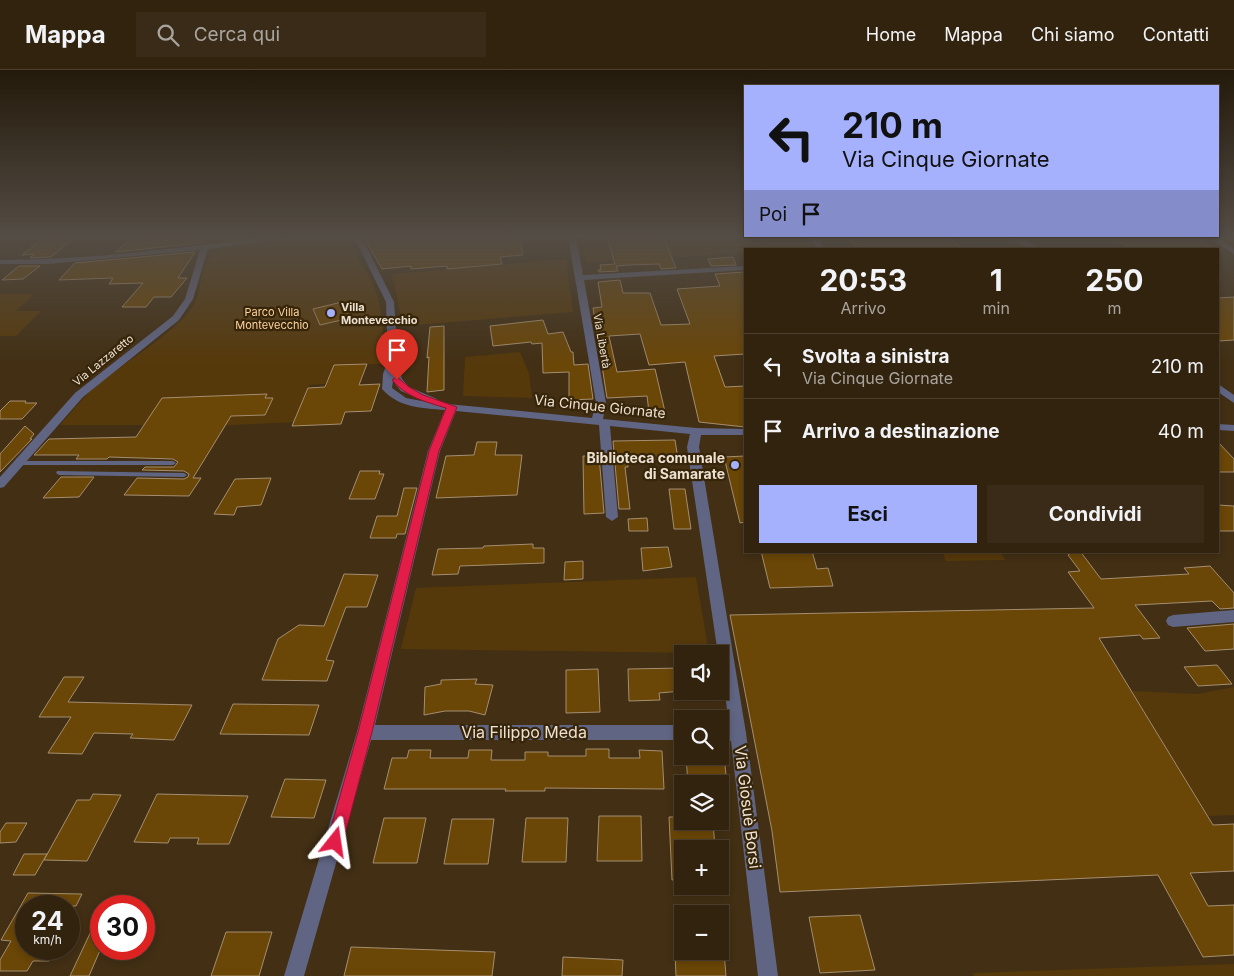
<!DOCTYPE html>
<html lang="it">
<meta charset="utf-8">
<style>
:root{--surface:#32230f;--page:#3a2b18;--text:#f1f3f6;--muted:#a8a49e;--line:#4d402f;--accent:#a5b1fc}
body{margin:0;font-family:Inter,sans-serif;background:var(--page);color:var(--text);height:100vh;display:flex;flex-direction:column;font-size:19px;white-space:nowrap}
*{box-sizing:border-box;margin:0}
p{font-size:16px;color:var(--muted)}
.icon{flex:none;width:28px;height:28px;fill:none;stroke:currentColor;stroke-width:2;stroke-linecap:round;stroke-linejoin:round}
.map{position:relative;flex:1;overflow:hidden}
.details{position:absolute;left:744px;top:178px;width:475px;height:305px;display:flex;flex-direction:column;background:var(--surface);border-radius:0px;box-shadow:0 2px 8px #0003,0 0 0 1px var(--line)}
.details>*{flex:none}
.guide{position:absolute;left:744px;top:15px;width:475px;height:152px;border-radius:0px;box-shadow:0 2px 8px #0003,0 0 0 1px var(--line);background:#a5b1fc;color:#111;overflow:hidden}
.tools{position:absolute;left:674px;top:575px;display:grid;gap:10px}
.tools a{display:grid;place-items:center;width:55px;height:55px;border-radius:0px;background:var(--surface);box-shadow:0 2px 8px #0003,0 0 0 1px var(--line);font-size:25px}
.speed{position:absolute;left:15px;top:825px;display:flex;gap:10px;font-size:25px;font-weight:700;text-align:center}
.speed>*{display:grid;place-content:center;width:65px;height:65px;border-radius:50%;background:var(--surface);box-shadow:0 2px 8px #0003,0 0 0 1px var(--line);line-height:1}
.speed small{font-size:12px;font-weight:400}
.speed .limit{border:8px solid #d22;background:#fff;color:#111}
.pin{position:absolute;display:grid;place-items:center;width:42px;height:42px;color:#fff;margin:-51px -21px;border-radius:50% 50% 50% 0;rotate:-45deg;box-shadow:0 0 5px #0007}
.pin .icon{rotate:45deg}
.me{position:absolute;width:55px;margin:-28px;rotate:15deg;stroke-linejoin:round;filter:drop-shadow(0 0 4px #0008)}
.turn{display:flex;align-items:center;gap:18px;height:105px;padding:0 15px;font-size:22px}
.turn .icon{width:65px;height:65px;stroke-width:2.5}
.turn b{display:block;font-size:35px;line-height:42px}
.then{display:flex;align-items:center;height:48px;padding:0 15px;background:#0003;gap:10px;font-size:19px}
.eta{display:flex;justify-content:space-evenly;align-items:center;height:85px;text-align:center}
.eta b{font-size:30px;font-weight:700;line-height:35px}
.action{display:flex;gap:10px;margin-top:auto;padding:10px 15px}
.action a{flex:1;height:58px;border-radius:0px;background:var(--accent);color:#111;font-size:20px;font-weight:700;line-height:58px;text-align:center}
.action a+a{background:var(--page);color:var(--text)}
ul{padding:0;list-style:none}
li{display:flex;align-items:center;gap:15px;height:65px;padding:0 15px;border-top:1px solid var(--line)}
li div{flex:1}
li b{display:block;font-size:19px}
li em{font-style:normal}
header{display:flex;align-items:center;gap:30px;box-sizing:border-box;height:70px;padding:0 25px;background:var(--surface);border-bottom:1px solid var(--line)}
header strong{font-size:24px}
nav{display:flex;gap:28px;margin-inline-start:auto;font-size:18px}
.search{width:350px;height:45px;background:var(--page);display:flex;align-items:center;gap:12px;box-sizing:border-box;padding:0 18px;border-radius:0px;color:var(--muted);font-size:19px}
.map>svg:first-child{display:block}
.green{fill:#56390b}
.building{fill:#6a4607;stroke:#a58e71}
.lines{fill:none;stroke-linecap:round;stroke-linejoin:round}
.lane{fill:#606584;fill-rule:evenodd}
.street{fill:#606584;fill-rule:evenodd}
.route{fill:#e11d48;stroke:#92132f}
.poi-dot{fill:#a5b1fc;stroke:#37250a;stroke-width:2}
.labels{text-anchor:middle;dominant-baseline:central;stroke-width:4.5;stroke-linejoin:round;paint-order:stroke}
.far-poi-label{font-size:11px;font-weight:bold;fill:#ede1d2;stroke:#37250a;text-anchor:start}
.far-park-label{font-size:11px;fill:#fed49e;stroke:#37250a}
.far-street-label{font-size:11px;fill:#ede1d2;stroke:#37250a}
.street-label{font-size:14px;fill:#ede1d2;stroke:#37250a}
.poi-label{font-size:14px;font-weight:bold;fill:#ede1d2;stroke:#37250a;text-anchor:end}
.near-street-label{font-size:16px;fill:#ede1d2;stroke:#37250a}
</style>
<header>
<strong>Mappa</strong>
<div class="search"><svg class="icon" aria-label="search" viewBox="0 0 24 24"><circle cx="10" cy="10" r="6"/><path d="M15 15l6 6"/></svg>Cerca qui</div>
<nav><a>Home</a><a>Mappa</a><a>Chi siamo</a><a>Contatti</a></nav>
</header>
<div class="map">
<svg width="1234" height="906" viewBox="0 0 1234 906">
<rect width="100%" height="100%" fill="#422f14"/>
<g class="green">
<polygon points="805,166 814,179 745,179 745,183 586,192 583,178"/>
<path d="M314,167l35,5c9,18 23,36 29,56 6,21 5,44 5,66l-49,1 -9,19 -16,1 -15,37 -61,3h-173c12,-13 23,-28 36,-39 30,-25 67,-45 93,-74 14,-15 10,-49 24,-58 20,-14 77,-15 101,-17z"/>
<polygon points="566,189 573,242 403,256 392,204"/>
<polygon points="0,224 34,224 16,241 41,241 16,266 0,266"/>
<polygon points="520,282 529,303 532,328 463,326 465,287"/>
<polygon points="942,481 1000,481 1005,490 946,491"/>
<polygon points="696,507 709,583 401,579 416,518"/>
<polygon points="1234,617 1234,745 1208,746 1132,621 1197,624"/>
<polygon points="1234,894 1234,906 974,906 973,903"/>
</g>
<g class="building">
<polygon points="46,166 77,166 51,187 30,188 34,184 22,185"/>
<polygon points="134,166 206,166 201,173 115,182"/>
<polygon points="363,166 519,166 523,185 500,187 502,194 447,199 447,196 411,199 411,196 382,199"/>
<polygon points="607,166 663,166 676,198 661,199 659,194 628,195 616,196 618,201 599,202 598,200 601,200 600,195 615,194"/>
<polygon points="847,166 949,166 962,179 858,179"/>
<polygon points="1113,166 1195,166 1214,179 1129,179"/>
<polygon points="195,182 178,208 187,208 171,227 154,227 146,237 122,237 143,213 109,214 113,208 59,210 75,193"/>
<polygon points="733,187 736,195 711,196 708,189"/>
<polygon points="19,196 40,196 23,209 2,210"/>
<polygon points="745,202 745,284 714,286 725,317 745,316 745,357 699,352 685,292 649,295 640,264 609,266 617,302 655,299 666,346 649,342 647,326 607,328 593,238 602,237 598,212 620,210 623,223 650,223 661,255 690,254 677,219 720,216 715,204"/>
<polygon points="1234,227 1234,270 1218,271 1218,228"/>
<polygon points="342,232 350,248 320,255 313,239"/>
<polygon points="543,250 548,264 563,262 571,282 573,282 574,295 588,294 593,329 569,330 569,302 543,303 542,273 532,274 531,272 493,276 490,256"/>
<polygon points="444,256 444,320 427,322 429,287 427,288 430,257"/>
<polygon points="367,294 359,315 380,314 371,341 345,342 341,354 292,356 308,318 325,317 334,295"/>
<polygon points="267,324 265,328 273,328 265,345 231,346 193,408 201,408 189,426 124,425 137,408 184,409 188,407 189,404 184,401 142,400 145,397 174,397 178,392 173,389 109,387 107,389 76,389 79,385 34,385 49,369 136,367 162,328"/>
<polygon points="10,331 26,331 25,333 37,333 22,349 0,349 0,341"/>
<polygon points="25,356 34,364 30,369 32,369 0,402 0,384"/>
<polygon points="675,370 678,389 628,390 628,397 625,397 630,439 619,439 613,371"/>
<polygon points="477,372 497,372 495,385 522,385 517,425 436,428 446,386 474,385"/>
<polygon points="1218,372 1234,389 1234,402 1218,402"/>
<polygon points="583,386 599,386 604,443 584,444"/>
<polygon points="745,386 745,452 740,453 724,387"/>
<polygon points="360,401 380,401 379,404 384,404 375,429 349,429"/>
<polygon points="61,407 94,407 79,427 43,428"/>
<polygon points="271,408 261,435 237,437 234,445 214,444 235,409"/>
<polygon points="404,418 417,418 405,464 397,464 396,468 370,468 377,446 397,446"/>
<polygon points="669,419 685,419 691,459 674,459"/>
<polygon points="1218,435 1234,436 1234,461 1218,461"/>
<polygon points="647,448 648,461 629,461 628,449"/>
<polygon points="533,474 533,478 544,478 544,493 460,496 458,504 432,505 438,479 483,478 484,476"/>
<polygon points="668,477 672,497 643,501 641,478"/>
<polygon points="761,481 812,481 817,499 828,498 833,516 770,518"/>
<polygon points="1073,481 1080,481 1101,509 1189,504 1184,498 1210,496 1234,523 1234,538 1220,539 1212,531 1135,535 1160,568 1143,569 1140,565 1099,568 1213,755 1234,754 1234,801 1190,803 1208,836 1234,835 1234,885 1203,887 1158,805 780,822 772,761 730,545 1094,538 1068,502 1080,501 1068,485"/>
<polygon points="583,491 583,509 564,510 565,492"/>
<polygon points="344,504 378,505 367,537 346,537 326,590 334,591 327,611 262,610 278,569 299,555 324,556"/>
<polygon points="1234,554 1234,579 1205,581 1187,558"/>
<polygon points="1217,595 1232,614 1198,616 1184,597"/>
<polygon points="682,598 682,621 659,623 660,630 629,631 628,599"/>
<polygon points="598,599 600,642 566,643 566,600"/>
<polygon points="64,607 84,607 68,632 192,635 174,670 130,668 133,664 94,663 82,684 48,683 71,647 39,647"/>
<polygon points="477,609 475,614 493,615 485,645 469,641 445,641 424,645 425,617 441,614 441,610"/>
<polygon points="233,634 319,635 309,665 220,664"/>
<polygon points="586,679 609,679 609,688 640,688 639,680 662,681 664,719 545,718 545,721 505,721 506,719 384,719 392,688 407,688 409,680 431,680 430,688 468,688 469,680 492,680 491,690 525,690 525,682 548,682 548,686 586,686"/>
<polygon points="686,686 724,686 727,714 688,714"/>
<polygon points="285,709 326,710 314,748 271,747"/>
<polygon points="93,724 121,725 87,791 44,790 77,730 90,730"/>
<polygon points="157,724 248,726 229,774 197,774 199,768 170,768 168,773 134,772"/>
<polygon points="599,746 641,746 642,791 597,791"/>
<polygon points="669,747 682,747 682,751 713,751 715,779 682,779 682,809 672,810"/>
<polygon points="384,748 426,748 417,793 373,793"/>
<polygon points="526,748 568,748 566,792 522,792"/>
<polygon points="452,749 494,749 488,794 444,794"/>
<polygon points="6,753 27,753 16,772 0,773 0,762"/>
<polygon points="24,784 47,784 35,805 13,805"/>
<polygon points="28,823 82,824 76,836 26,836 26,879 55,879 49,891 33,891 27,901 0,901 0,890 11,871 1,870"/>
<polygon points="101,840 101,878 89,906 70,906"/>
<polygon points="860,845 875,900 820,903 809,847"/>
<polygon points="226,862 272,862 259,906 211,906"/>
<polygon points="351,877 495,882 492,906 344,906"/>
<polygon points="675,881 724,881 726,906 676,906"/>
<polygon points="563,887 623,890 622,906 562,906"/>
</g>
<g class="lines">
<g class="lane">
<polygon points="16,391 173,391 176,393 173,395 16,395 15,393"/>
<polygon points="57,401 184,403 187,405 184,407 59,405 56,403"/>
</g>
<g class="street">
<path d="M277,166h21l-4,2 -86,11 -15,50 -14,21 -96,77 -79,90 -4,1v-11l75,-84 98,-77 12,-17 15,-49 -152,14h-48v-4c93,0 185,-13 277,-24z"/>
<path d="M325,166h29l10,6 30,60 4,58 4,19 7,8 28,12v4l155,15 4,-15 -28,-167h8l7,39 162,-9v4l-161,10 22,123 -3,16 93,9 49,1v6h-44l-2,12 47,286 32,243h-20l-27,-235h-11v-16h9l-9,-71h-2l-31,-207 3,-13 -80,-8 8,91 -6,4 -6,-4 -7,-92 -143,-14 -16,40 -65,274h307v15h-311l-67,236h-20l73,-244 71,-281 17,-41c-23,-2 -46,-2 -63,-21l1,-15 5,-14 -2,-58 -29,-59 -11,-6 -17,1zM393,311l8,10 26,11 -21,-4 -14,-10z"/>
<polygon points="807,166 815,166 825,179 817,179"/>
<polygon points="1005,166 1016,166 1041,179 1030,179"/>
<polygon points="1206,166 1215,166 1234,179 1234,184"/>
<polygon points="1218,314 1234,325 1234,333 1218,322"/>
<polygon points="1218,354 1234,355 1234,361 1218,360"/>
<polygon points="1234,540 1234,552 1173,557 1168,555 1166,551 1168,547 1173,545"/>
</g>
</g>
<linearGradient id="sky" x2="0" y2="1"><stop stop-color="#241a0b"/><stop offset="0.57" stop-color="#544d45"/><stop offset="1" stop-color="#544d45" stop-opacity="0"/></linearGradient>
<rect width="1234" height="293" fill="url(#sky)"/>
<path class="route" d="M397,307l12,10 14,8 34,12 -18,44 -67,281 -29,110 -2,6 -6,2 -6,-2 -2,-6 31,-110 71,-281 17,-43c-20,-6 -40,-11 -54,-28z"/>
<g class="poi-dot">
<circle cx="331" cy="243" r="5"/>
<circle cx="735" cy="395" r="5"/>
</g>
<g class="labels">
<g class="far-poi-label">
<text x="341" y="237">Villa<tspan x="341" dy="13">Montevecchio</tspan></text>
</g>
<g class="far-park-label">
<text x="272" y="242">Parco Villa<tspan x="272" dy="13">Montevecchio</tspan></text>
</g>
<g class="far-street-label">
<text transform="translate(602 271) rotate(80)">Via Libertà</text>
<text transform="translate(103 290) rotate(-39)">Via Lazzaretto</text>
</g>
<g class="street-label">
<text transform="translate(600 336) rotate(6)">Via Cinque Giornate</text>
</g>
<g class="poi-label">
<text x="725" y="387">Biblioteca comunale<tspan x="725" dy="16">di Samarate</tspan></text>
</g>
<g class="near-street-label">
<text x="524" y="662">Via Filippo Meda</text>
<text transform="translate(748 737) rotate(83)">Via Giosuè Borsi</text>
</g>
</g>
</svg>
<div class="tools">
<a><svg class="icon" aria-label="sound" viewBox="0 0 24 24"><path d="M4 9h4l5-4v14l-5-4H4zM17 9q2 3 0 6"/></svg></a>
<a><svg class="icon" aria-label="search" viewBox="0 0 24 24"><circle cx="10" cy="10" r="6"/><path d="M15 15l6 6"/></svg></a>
<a><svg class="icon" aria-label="layers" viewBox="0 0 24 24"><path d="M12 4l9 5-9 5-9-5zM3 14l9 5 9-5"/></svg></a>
<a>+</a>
<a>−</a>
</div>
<div class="speed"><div>24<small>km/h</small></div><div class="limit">30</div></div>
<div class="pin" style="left:397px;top:310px;background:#d93025"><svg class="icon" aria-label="arrive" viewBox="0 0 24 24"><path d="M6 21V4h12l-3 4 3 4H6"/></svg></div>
<svg class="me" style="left:335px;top:772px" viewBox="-20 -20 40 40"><path d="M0-17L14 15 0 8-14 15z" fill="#e11d48" stroke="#fff" stroke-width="4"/></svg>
<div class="guide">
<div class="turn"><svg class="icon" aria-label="left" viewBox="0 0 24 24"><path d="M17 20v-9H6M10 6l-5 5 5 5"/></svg><div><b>210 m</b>Via Cinque Giornate</div></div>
<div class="then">Poi<svg class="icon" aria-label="arrive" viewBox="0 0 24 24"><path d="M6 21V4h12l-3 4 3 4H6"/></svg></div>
</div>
<section class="details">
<div class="eta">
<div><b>20:53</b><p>Arrivo</p></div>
<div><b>1</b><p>min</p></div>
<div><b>250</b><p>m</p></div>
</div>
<ul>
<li><svg class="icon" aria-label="left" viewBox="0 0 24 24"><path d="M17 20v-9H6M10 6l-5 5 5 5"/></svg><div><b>Svolta a sinistra</b><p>Via Cinque Giornate</p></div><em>210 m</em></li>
<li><svg class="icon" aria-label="arrive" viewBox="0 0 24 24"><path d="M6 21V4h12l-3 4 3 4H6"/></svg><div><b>Arrivo a destinazione</b></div><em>40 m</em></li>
</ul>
<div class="action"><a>Esci</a><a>Condividi</a></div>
</section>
</div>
